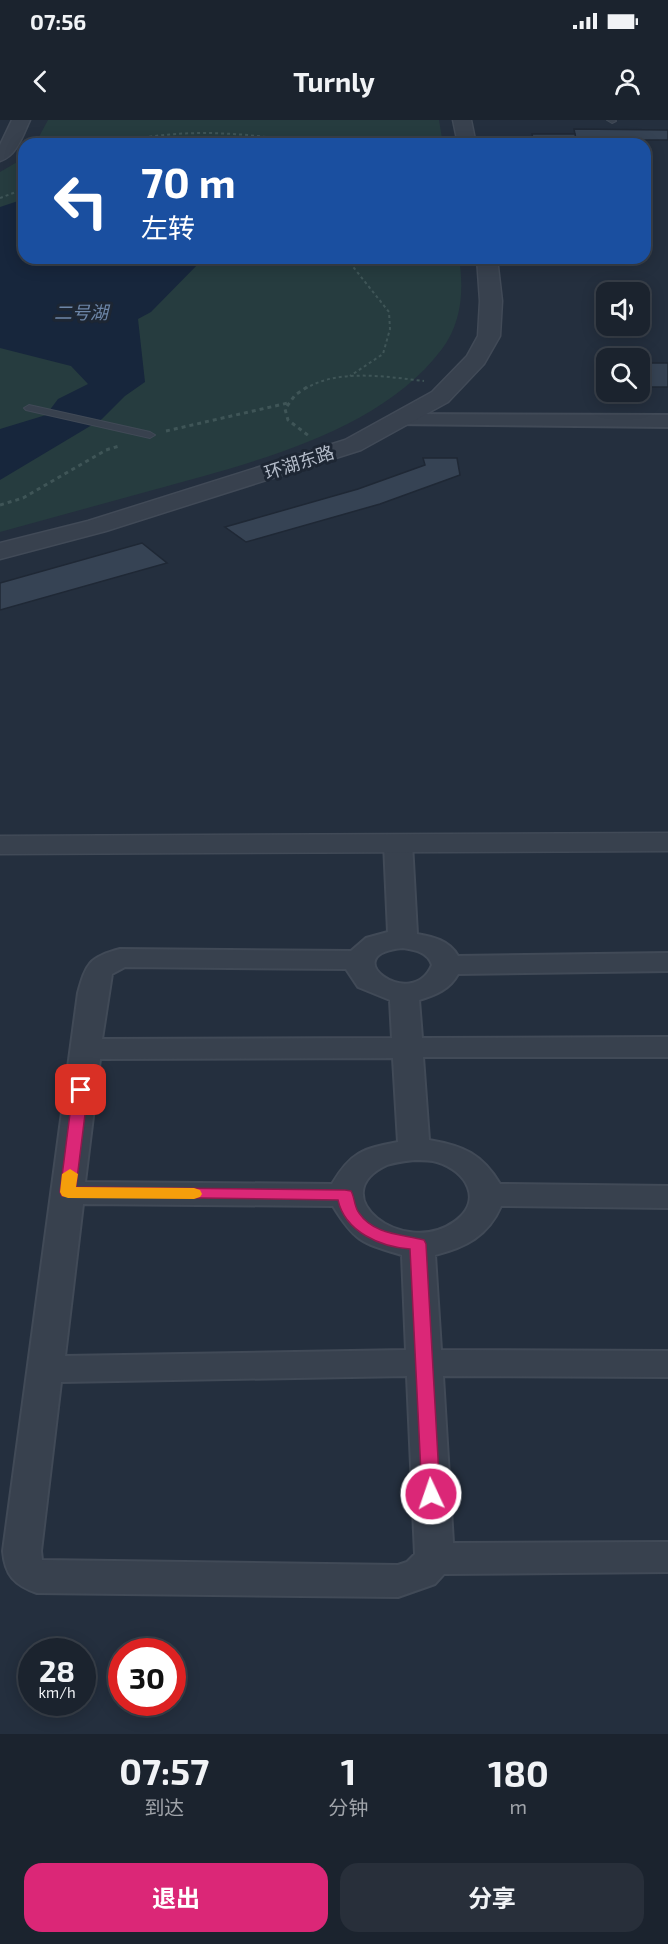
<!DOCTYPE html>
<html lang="zh">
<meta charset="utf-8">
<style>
:root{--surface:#1b232e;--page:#282f3a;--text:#f1f3f6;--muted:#a0a4aa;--line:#39404a;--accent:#db2777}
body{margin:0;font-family:"Exo 2","Noto Sans SC",sans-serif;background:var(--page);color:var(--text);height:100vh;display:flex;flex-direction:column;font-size:22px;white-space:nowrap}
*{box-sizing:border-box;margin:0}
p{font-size:20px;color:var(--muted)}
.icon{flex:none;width:33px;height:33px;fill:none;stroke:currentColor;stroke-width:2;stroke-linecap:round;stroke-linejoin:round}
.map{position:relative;height:1614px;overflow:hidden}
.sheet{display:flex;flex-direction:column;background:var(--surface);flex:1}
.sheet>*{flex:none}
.banner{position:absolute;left:18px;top:18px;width:633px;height:126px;border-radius:18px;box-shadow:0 3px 15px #0003,0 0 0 2px var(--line);background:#1a4fa0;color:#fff;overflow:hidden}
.fabs{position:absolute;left:596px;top:162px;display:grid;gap:12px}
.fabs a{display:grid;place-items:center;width:54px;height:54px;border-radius:12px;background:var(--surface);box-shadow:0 3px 15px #0003,0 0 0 2px var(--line);font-size:30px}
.speed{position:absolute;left:18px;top:1518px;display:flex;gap:12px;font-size:30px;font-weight:700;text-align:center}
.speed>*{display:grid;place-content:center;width:78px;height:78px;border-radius:50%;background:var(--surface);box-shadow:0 3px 15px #0003,0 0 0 2px var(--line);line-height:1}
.speed small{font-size:15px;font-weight:400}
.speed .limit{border:9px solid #d22;background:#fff;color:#111}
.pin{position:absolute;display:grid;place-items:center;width:51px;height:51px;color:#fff;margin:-26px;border-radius:12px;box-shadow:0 3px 9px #0006}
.me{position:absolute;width:66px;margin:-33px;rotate:357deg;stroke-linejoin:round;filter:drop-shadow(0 0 4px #0008)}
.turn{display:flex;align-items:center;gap:21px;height:126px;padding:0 24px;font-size:27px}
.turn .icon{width:78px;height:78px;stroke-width:2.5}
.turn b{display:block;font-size:42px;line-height:51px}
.eta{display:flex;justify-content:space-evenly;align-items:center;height:102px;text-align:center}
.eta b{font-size:36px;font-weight:700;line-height:42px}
.primary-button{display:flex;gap:12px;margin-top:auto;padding:12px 24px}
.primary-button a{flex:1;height:69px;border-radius:18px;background:var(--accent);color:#fff;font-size:24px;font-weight:700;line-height:69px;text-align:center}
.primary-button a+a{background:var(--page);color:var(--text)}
.status{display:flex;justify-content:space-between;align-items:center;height:42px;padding:0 30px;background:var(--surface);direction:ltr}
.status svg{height:16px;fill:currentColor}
header{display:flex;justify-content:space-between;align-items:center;height:78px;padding:0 24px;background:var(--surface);font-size:27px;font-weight:700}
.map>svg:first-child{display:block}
.green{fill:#263c3f}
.water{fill:#17263c}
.building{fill:#364354;stroke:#1f2835;stroke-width:1.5}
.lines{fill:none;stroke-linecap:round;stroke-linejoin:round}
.service-casing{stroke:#414a57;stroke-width:2}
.minor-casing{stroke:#414a57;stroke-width:4}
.tertiary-casing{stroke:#414a57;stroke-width:3}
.path-far1{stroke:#3f5557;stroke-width:2;stroke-dasharray:3 3;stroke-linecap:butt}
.path{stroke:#3f5557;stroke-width:3;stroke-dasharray:4 4;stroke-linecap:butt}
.service{fill:#38414e;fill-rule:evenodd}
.minor{fill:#38414e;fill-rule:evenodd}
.tertiary{fill:#38414e;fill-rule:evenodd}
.route{fill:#db2777;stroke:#8e194d;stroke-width:1.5}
.slow{fill:#f59e0b}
.labels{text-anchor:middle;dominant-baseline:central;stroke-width:6;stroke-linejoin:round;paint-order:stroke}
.far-water-label{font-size:18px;font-style:italic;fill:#6d86a8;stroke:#1d2633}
.far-street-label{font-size:18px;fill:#b4bcc9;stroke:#1d2633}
</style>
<div class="status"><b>07:56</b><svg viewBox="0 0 49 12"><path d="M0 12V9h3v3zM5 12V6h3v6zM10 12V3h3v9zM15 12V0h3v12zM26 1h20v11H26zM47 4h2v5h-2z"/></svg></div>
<header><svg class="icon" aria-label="back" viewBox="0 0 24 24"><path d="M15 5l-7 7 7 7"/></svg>Turnly<svg class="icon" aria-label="person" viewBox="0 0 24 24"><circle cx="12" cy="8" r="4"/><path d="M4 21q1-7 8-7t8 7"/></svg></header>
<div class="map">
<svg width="668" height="1614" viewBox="0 0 668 1614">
<rect width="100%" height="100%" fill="#242f3e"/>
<g class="green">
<polygon points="48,0 439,0 443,24 35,24"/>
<path d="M24,38v100h435c5,32 3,64 -17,91 -63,84 -192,114 -289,141 -51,14 -102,28 -153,42v-360z"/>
</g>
<polygon class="water" points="24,79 24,138 204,138 151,192 138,199 145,262 125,276 102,299 0,360 0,309 46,295 58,279 88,264 71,246 0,228 0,87"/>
<g class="building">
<polygon points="574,9 668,10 668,20 576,20"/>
<polygon points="532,14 575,14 577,24 534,24"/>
<polygon points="596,243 606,243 606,267 600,267"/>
<rect x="639" y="243" width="29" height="24"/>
<polygon points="423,338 457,338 460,355 380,384 246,422 225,407 358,369 425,345"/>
<polygon points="142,423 167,443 0,490 0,463"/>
</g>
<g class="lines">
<g class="service-casing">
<g id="service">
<polygon points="607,0 615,0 616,1 612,3"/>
<polygon points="29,285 150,312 155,315 150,318 26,290 24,288"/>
</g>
</g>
<g class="minor-casing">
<g id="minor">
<polygon points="400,294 668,295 668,307 393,304 390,300 393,296"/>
<path d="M398,715l10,2 4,6 5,91c16,3 32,6 41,22l210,-3v18l-210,3c-8,15 -22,21 -39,26l3,38 246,-1v20h-245l6,83c35,6 53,14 71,44l168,2v22l-167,-2c-13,30 -35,41 -66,49l6,95 227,1v26l-225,-1 10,167 215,-1v30l-224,2 -9,10 -37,13 -361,-4c-23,-8 -32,-18 -34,-42l75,-558c8,-29 11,-36 42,-44l231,2 15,-13 22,-6 -4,-89 4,-6zM403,828c12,2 25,4 29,17 -20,48 -99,-11 -29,-17zM125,847l221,2 12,18 32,13 2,38 -290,1 10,-65zM393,938l5,84c-36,7 -47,10 -66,42l-247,-2 15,-123zM414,1040c8,0 16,0 23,2 30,9 47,39 17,60 -51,36 -132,-27 -67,-57 8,-3 18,-4 27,-5zM83,1084l250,2c22,36 29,37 69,49l4,95 -341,6zM407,1256l8,178 -8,8 -9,3 -356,-5 -1,-9 20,-169z"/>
</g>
</g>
<g class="tertiary-casing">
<g id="tertiary">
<path d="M12,0h18c-7,15 -13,36 -30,41v-16z"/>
<polygon points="453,0 471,0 476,24 458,24"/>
<polygon points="477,138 497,138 502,181 500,216 484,244 448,282 361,330 106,411 0,439 0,423 88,401 345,320 432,272 467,236 478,216 480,181"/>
<polygon points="668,713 668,731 0,734 0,716"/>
</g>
</g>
<g class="path-far1">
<path d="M114,24c63,-17 133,-12 197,0"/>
<polyline points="0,78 24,69"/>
<polyline points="346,138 389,192 390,209 383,234 350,256"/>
<path d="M305,269c33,-21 83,-12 119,-8"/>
</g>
<g class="path">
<polyline points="307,267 295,275 285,289 288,300 309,316"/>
<polyline points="166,311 288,283"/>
<polyline points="0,385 23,378 106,330 119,326"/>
</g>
<use href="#service" class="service"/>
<use href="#minor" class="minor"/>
<use href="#tertiary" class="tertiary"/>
</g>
<path class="route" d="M81,965l7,5 -12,97 269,3 6,1c4,7 3,16 8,22 15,22 43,21 65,27l2,4 14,250 -2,5 -7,2 -6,-2 -3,-5 -12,-245c-29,-2 -65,-17 -72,-49l-276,-4 -2,-4 13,-102z"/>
<polygon class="slow" points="70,1049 78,1054 76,1067 194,1068 200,1070 202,1074 200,1077 194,1079 68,1078 62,1076 60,1072 62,1054"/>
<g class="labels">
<g class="far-water-label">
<text x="81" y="192">二号湖</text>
</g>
<g class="far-street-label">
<text transform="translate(299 342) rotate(-18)">环湖东路</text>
</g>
</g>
</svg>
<div class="fabs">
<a><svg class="icon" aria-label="sound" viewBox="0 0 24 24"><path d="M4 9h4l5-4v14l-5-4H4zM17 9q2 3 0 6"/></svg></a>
<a><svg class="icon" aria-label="search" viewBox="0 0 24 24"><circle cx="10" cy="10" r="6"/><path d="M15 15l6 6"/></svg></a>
</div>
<div class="speed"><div>28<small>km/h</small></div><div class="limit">30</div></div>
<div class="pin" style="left:81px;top:970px;background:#d93025"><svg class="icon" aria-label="arrive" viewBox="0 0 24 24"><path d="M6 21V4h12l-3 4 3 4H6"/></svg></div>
<svg class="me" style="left:431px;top:1374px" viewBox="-20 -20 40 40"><circle r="17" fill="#db2777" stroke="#fff" stroke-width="3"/><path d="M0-11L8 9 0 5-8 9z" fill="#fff"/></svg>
<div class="banner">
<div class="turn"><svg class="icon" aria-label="left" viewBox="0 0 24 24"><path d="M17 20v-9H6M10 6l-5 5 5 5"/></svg><div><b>70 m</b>左转</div></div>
</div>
</div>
<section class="sheet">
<div class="eta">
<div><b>07:57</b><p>到达</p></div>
<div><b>1</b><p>分钟</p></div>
<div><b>180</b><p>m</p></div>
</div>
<div class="primary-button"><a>退出</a><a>分享</a></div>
</section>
